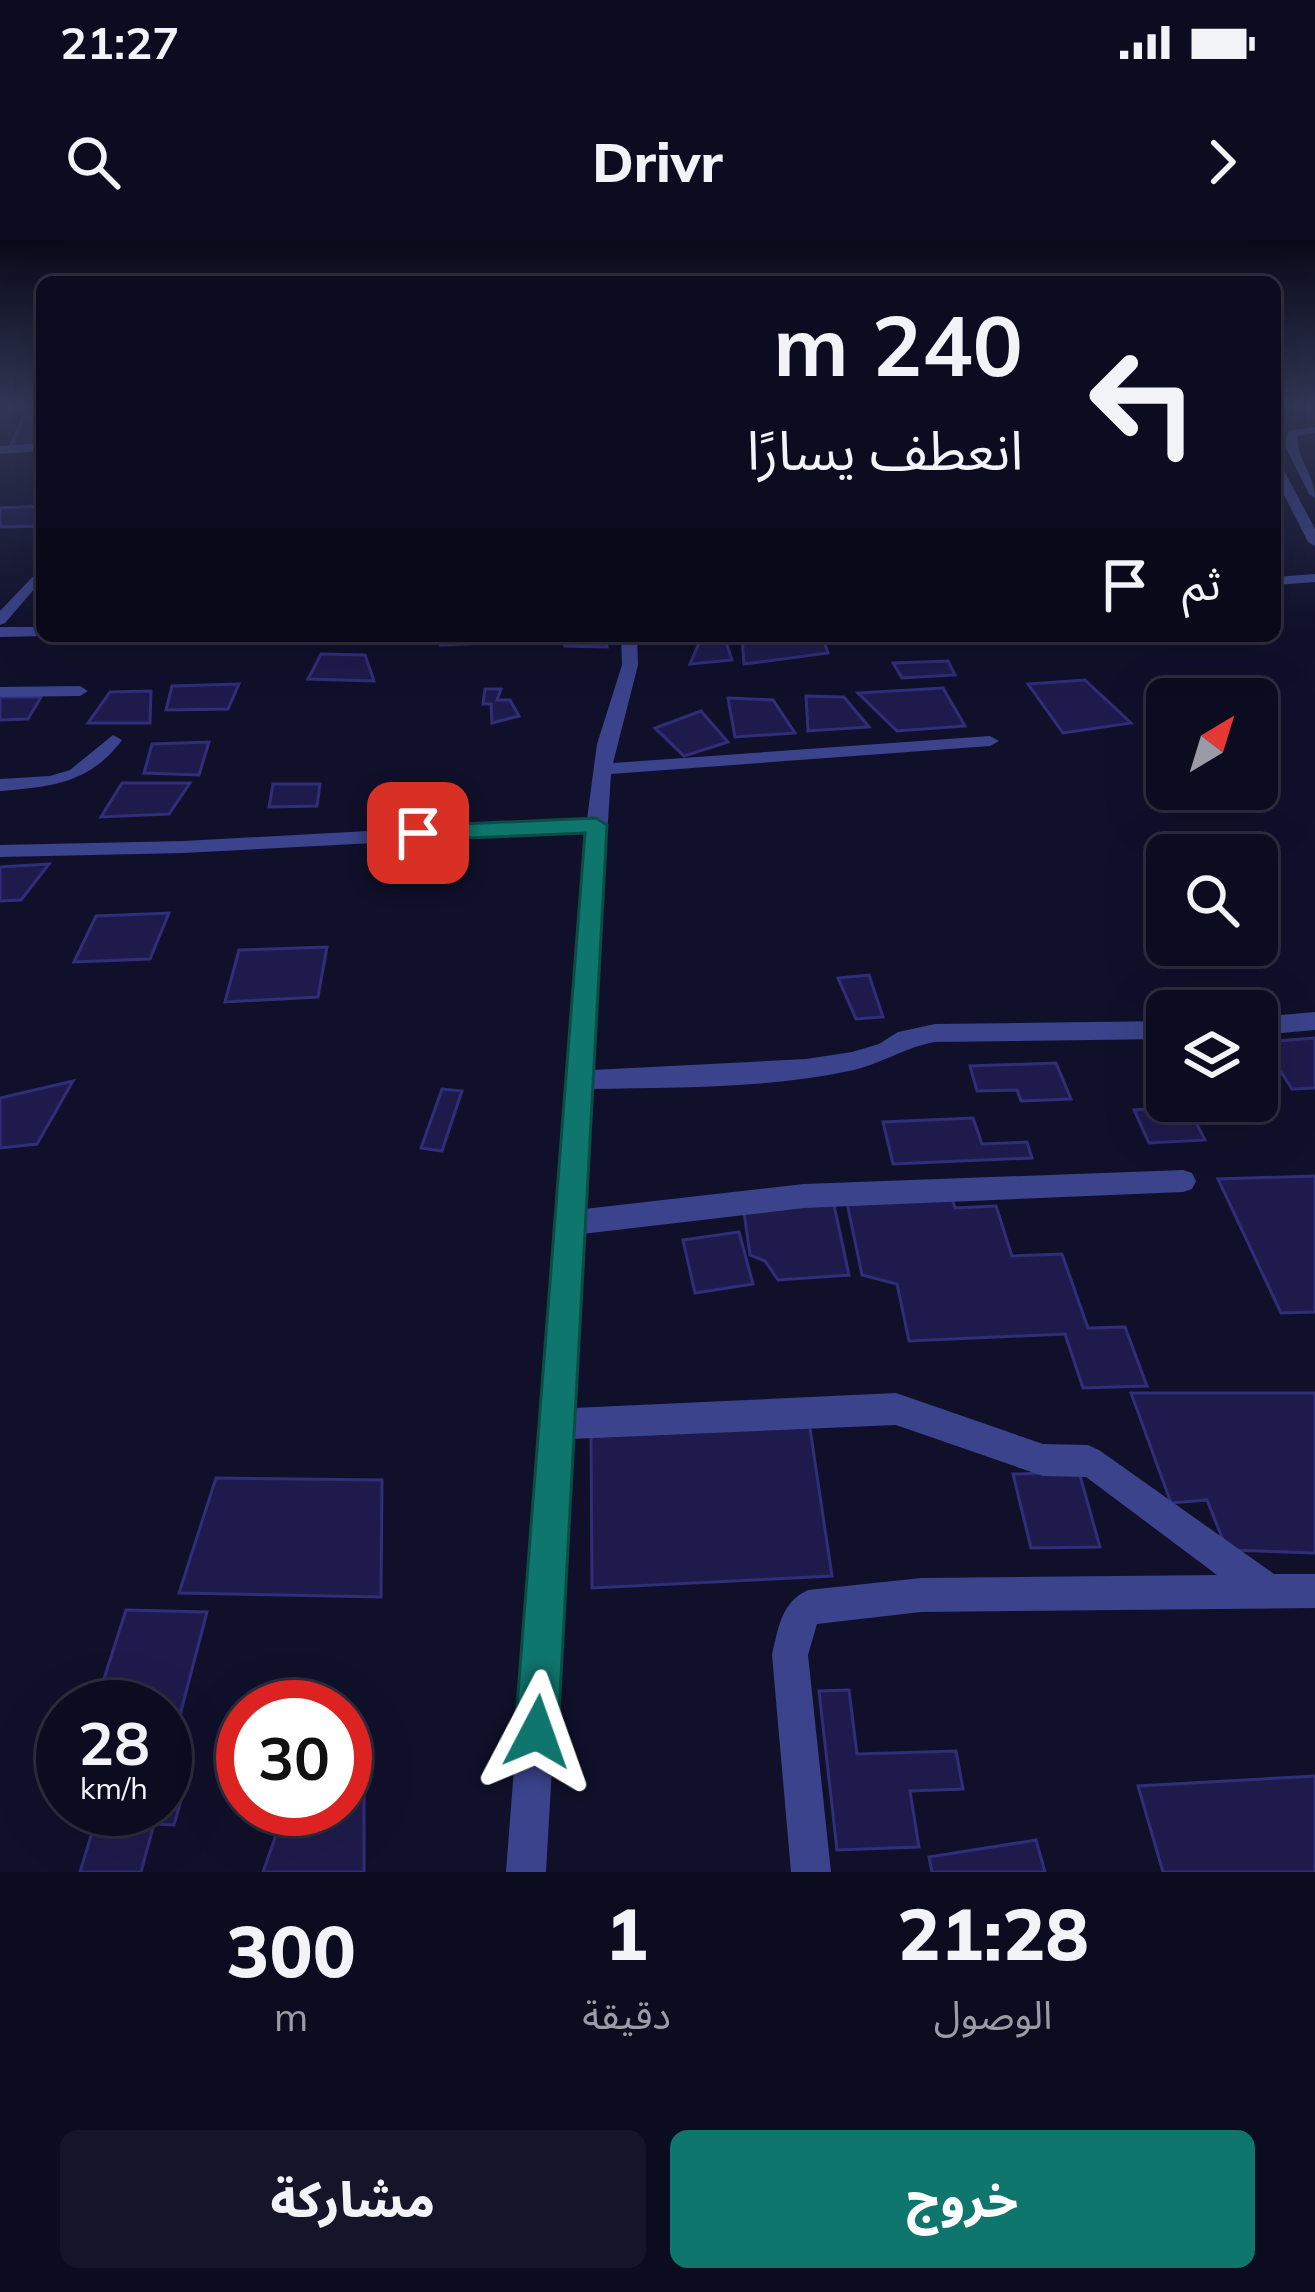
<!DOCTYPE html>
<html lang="ar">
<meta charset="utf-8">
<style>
:root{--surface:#0c0c20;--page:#151529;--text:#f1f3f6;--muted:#9a9ba5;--line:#2c2c3e;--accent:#0f766e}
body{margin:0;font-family:Mulish,"Noto Sans Arabic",sans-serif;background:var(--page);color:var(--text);direction:rtl;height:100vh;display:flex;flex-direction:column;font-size:45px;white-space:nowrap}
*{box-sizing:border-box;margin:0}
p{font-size:39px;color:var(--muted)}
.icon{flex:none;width:66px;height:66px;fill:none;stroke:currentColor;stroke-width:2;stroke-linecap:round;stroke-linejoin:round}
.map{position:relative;height:1632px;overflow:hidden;direction:ltr}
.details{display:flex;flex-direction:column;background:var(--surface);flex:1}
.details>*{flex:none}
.guide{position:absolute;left:36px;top:36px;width:1245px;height:366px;border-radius:18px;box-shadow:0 12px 48px #0002,0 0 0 3px var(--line);direction:rtl;background:#0c0c20;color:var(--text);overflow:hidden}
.needle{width:78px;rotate:38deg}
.tools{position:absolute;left:1146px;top:438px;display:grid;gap:24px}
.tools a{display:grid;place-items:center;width:132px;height:132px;border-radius:18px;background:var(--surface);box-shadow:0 12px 48px #0002,0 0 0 3px var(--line);font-size:60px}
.speed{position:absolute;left:36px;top:1440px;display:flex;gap:24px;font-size:60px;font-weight:700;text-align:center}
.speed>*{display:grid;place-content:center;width:156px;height:156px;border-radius:50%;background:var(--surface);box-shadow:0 12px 48px #0002,0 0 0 3px var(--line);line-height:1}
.speed small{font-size:30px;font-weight:400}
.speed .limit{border:18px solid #d22;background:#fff;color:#111}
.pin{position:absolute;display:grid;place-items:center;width:102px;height:102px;color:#fff;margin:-51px;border-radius:24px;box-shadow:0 6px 18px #0006}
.me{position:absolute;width:132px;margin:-66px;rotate:4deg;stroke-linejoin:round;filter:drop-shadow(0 0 9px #0008)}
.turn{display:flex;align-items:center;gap:42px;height:252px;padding:0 60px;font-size:54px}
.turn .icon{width:156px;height:156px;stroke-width:2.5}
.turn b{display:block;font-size:84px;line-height:102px}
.then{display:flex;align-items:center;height:114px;padding:0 60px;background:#0003;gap:24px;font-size:45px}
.eta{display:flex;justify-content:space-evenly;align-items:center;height:204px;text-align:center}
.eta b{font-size:72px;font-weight:800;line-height:84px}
.primary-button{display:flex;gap:24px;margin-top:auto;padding:24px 60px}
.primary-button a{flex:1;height:138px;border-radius:18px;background:var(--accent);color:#fff;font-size:48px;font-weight:800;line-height:138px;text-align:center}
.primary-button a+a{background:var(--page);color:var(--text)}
.status{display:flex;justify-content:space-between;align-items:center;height:84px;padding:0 60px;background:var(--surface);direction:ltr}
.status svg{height:33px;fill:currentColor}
header{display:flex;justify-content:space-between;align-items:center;height:156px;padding:0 60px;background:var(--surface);font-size:54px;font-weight:800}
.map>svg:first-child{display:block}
.building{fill:#1e1b4c;stroke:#302d79;stroke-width:3}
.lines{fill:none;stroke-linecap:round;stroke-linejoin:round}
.minor{fill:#3a438b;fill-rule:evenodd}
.route{fill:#0f766e;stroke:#0a4d48;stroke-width:3}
</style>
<div class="status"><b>21:27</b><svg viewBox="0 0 49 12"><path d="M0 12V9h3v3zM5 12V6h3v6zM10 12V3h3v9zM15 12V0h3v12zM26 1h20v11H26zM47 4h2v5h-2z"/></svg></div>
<header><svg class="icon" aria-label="forward" viewBox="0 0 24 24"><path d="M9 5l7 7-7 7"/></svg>Drivr<svg class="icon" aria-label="search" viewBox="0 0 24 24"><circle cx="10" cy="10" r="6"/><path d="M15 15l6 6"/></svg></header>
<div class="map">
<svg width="1315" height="1632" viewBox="0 0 1315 1632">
<rect width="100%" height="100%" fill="#10102b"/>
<g class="building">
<polygon points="26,172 42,172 42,205 10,207"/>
<polygon points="42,266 42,286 0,287 0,268"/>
<polygon points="387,396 485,396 487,403 441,405 443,397"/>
<polygon points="563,396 605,396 607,407 565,406"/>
<polygon points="742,396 822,396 828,413 744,424"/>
<polygon points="700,401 726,402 732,420 690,424"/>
<polygon points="321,414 365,415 374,441 308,439"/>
<polygon points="948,421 955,435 902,438 893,423"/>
<polygon points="1085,440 1131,483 1063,493 1028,444"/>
<polygon points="239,444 228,469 166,470 172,446"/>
<polygon points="943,448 965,486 897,491 858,453"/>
<polygon points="485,449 501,449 497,460 510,460 519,476 492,483 491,464 483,464"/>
<polygon points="151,451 150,483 88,483 110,452"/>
<polygon points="806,456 844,457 869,487 808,491"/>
<polygon points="0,457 41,457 28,479 0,480"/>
<polygon points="728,458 773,460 795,493 735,497"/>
<polygon points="701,471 728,502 684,516 655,488"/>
<polygon points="209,502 199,535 144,533 152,504"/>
<polygon points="122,543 190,543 169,574 101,577"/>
<polygon points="273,544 320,544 317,566 269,567"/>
<polygon points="1212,549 1242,549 1254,564 1226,566"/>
<polygon points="49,624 21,660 0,661 0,627"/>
<polygon points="169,673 150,719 74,722 96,676"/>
<polygon points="327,707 318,757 225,762 239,710"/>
<polygon points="869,735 883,777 856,779 838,738"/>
<polygon points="1315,798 1315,848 1292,849 1262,802"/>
<polygon points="1056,823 1071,859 1021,861 1017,850 977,851 970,826"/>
<polygon points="73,841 37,904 0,908 0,858"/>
<polygon points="442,849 462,851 442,911 421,908"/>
<polygon points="1188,867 1205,900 1149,903 1134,870"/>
<polygon points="973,878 982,904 1027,902 1032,918 893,924 883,882"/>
<polygon points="1315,936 1315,1072 1281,1073 1218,939"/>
<polygon points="952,959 955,968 996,966 1012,1016 1062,1014 1088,1088 1125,1087 1147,1146 1083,1148 1065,1094 909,1101 897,1044 862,1035 847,963"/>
<polygon points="833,960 849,1035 778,1040 765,1021 750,1015 743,965"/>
<polygon points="739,992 753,1044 695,1053 683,1000"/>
<polygon points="1131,1153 1315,1153 1315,1313 1227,1310 1207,1260 1171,1263"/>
<polygon points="809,1182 832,1336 592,1348 591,1192"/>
<polygon points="1079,1232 1100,1307 1031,1308 1013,1234"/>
<polygon points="216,1238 382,1240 381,1357 179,1353"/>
<polygon points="126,1370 207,1372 180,1475 165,1474 165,1467 95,1467"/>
<polygon points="849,1450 857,1514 956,1511 963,1549 910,1551 919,1607 837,1610 819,1451"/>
<polygon points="1315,1536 1315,1632 1163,1632 1138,1546"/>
<polygon points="364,1553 364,1632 263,1632 284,1572 345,1569 345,1557"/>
<polygon points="165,1556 182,1557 174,1585 154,1584 141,1632 80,1632 99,1569 165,1569"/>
<polygon points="1036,1600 1045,1632 932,1632 929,1617"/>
</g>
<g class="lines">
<g class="minor">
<path d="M1315,187v6l-17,3c-2,22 17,39 17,62l-6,-4 -24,-48 3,-15z"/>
<polygon points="42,203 42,211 0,214 0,206"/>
<polygon points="1275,221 1281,225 1315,289 1315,306 1308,302 1275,237"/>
<polygon points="42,327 42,340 5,383 0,385 0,371"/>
<polygon points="1315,334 1315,342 1275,345 1275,337"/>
<polygon points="0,387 42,387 45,396 0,397"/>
<path d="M621,396h16l1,29 -25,98 377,-27 9,5 -9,5 -379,28 -19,296 214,-11 46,-7 27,-8 19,-12 37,-8 232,-3v18l-232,3c-30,5 -55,23 -86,29 -85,18 -173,16 -258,18l-7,120 220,-25 379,-14 9,3 4,8 -4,8 -9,3 -379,16 -222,26 -9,174 323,-15 147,51 45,1 11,5 175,124h41v34l-394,4 -104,12 -9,31 23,217h-40l-19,-217c6,-26 9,-53 36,-65l113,-12 296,-3 -131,-98 -43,-1 -147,-51 -325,14 -25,433h-40l80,-1040 -402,21 -184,4v-12l184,-4 403,-22 10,-75 25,-79z"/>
<polygon points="0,447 80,446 88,451 80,456 0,457"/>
<path d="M113,495l9,5 -3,4c-32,40 -70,43 -119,47v-12l50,-3 20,-6z"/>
<polygon points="1315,772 1315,790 1257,795 1257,777"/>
</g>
</g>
<linearGradient id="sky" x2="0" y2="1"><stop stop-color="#090918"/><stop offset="0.42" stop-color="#313755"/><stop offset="1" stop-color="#313755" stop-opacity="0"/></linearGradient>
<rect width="1315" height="393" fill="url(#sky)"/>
<polygon class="route" points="596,578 607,585 558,1492 552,1507 537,1513 522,1507 515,1492 585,593 418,600 406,593 418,586"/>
</svg>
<div class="tools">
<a><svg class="needle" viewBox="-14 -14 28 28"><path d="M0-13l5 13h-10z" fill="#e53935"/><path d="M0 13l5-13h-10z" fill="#9a9ba5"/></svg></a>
<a><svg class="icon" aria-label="search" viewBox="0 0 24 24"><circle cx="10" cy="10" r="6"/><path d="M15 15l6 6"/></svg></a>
<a><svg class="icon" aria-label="layers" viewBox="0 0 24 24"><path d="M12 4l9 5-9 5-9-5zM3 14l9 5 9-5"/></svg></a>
</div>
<div class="speed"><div>28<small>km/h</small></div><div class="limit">30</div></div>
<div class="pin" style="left:418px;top:593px;background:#d93025"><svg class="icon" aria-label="arrive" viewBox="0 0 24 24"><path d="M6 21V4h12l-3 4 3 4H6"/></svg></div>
<svg class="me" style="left:537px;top:1492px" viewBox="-20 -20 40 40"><path d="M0-17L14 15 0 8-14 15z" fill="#0f766e" stroke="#fff" stroke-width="4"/></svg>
<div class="guide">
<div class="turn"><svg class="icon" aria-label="left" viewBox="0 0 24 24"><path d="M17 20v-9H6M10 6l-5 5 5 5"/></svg><div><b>240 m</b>انعطف يسارًا</div></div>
<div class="then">ثم<svg class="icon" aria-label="arrive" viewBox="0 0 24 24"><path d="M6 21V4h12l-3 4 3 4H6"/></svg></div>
</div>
</div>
<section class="details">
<div class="eta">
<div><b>21:28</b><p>الوصول</p></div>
<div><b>1</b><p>دقيقة</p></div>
<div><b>300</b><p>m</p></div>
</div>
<div class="primary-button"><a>خروج</a><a>مشاركة</a></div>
</section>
